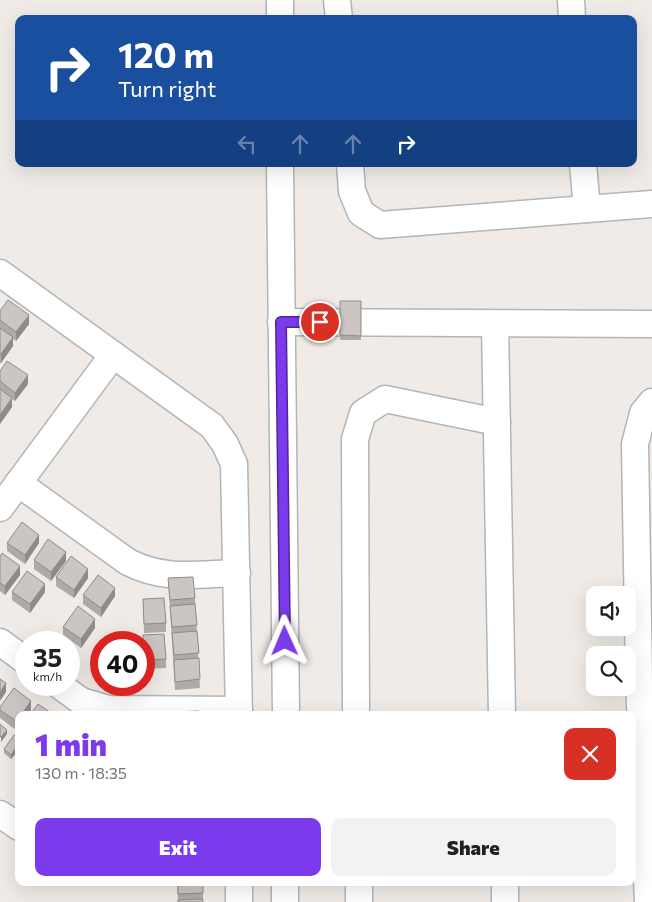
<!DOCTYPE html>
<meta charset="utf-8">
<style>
:root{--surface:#fff;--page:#f2f2f2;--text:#202124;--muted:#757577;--accent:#7c3aed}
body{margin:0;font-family:Commissioner,sans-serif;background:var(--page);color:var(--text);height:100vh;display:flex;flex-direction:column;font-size:19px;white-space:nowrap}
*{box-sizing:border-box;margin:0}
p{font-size:16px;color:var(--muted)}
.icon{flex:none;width:28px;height:28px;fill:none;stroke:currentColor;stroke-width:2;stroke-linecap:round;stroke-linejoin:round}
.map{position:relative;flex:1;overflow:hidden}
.side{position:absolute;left:15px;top:711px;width:621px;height:175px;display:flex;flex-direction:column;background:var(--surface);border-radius:10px;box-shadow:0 5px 20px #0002}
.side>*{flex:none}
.banner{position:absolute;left:15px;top:15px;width:622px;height:152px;border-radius:10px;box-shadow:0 5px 20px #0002;background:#1a4fa0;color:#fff;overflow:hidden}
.fabs{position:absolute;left:586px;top:586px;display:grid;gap:10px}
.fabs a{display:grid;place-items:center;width:50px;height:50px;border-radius:10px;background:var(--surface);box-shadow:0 5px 20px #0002;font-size:25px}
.speed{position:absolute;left:15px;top:631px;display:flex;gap:10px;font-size:25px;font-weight:700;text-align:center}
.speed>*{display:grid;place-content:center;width:65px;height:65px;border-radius:50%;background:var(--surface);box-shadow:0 5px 20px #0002;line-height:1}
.speed small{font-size:12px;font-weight:400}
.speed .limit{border:8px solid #d22;background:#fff;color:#111}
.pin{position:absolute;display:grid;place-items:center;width:42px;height:42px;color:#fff;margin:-21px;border:2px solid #fff;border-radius:50%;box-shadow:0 1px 5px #0007}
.me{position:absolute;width:55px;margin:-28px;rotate:359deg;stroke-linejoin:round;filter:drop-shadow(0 0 4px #0008)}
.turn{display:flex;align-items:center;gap:18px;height:105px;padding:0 20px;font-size:22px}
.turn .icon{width:65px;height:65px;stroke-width:2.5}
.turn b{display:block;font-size:35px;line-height:42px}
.lanes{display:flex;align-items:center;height:48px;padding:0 20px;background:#0003;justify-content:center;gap:25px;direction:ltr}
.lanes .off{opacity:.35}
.round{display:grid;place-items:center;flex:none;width:52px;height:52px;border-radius:10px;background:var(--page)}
.summary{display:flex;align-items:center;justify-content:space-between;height:85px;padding:0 20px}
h1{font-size:30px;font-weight:800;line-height:38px;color:var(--accent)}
.button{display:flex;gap:10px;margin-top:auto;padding:10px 20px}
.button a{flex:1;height:58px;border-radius:10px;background:var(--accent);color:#fff;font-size:20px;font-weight:800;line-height:58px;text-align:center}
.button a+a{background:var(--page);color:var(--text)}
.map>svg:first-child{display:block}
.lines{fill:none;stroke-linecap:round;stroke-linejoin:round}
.minor-casing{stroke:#b1b6b9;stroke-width:29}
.minor{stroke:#fff;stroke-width:26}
.wall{fill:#afaaa8}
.shaded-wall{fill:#8e8b88}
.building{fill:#cbc6c3;stroke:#8e8b88}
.route-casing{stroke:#51269a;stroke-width:12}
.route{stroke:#7c3aed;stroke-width:9}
</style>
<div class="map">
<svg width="652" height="902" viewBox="0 0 652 902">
<rect width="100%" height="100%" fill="#f0ebe6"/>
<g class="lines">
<g class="minor-casing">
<g id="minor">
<polyline points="337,0 339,19"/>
<polyline points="571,0 572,19"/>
<polyline points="280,19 280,0"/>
<polyline points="280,164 286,715"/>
<polyline points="350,164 352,191 361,213 380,225 652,204"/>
<polyline points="583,164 587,209"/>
<polyline points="0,273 212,426 225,444 234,464 239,715"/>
<polyline points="281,322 652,324"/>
<polyline points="495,324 502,715"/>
<path d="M18,483l110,79c37,19 69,12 109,11"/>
<polyline points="0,508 113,355"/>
<polyline points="0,642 26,661"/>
<polyline points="59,685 81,701 108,709 239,710"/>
<polyline points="356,715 355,439 363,413 385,399 497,422"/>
<polyline points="0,814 19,827"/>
<polyline points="285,882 285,902"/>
<polyline points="359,882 359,902"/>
<polyline points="505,882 505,902"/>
<polyline points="239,902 239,882"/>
<polyline points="648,902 639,682 635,444 643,413 652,402"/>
</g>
</g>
<use href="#minor" class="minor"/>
</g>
<g class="wall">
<rect x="340" y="301" width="21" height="39"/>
<polygon points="0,311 29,324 16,341 13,339 13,346 1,363 0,363"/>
<polygon points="0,371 28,384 15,401 12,399 12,407 0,424"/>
<polygon points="7,543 39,543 25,564 7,551"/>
<polygon points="0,557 20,575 5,595 0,591"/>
<polygon points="34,560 66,561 51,581 34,569"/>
<polygon points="56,577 88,578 74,598 56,586"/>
<polygon points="168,578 195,598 200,688 175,690"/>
<polygon points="12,592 45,592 30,613 12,600"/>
<polygon points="83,595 115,596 101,617 83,604"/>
<polygon points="143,599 166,623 166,632 144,633"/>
<polygon points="63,627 95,628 81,648 63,635"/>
<polygon points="143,635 166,659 166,668 144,669"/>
<polygon points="0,707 31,710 27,715 19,715 19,727 16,730 0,718"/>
<polygon points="19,738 19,755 16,753 11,759 4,753 4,749"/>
<polygon points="177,882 203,882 203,902 178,902"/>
</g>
<g class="shaded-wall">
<polygon points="29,315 29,324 16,341 16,332"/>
<polygon points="13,337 13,346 1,363 1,354"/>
<polygon points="28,375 28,384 15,401 15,393"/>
<polygon points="12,398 12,407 0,424 0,415"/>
<polygon points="39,535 39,543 25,564 25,555"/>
<polygon points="66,552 66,561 51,581 51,572"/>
<polygon points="20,566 20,575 5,595 5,586"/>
<polygon points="88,569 88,578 74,598 74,590"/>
<polygon points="45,584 45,592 30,613 30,604"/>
<polygon points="115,588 115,596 101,617 101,608"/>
<polygon points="95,619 95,628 81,648 81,639"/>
<polygon points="6,683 6,692 0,701 0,692"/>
<polygon points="31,701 31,710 27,715 21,715"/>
<polygon points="19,718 19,727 16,730 16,721"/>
<polygon points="7,730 7,734 1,742 1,737"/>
<polygon points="16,748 16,753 11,759 11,755"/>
</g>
<g class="building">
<polygon points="8,300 29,315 16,332 0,320 0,311"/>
<polygon points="340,301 361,301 361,336 340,335"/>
<polygon points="0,328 13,337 1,354 0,354"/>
<polygon points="7,361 28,375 15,393 0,381 0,371"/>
<polygon points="0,389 12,398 0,415"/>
<polygon points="22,522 39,535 25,555 7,543"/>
<polygon points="48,539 66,552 51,572 34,560"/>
<polygon points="2,553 20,566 5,586 0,583 0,557"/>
<polygon points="71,556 88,569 74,590 56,577"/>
<polygon points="27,571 45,584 30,604 12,592"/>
<polygon points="98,575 115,588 101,608 83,595"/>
<polygon points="193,577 195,598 170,600 168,578"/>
<polygon points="164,598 166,623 144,624 143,599"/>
<polygon points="195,604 197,625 172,627 170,606"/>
<polygon points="78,606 95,619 81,639 63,627"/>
<polygon points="197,631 199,653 174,655 172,633"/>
<polygon points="164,634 166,659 144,660 143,635"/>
<polygon points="199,658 200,679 175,682 174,660"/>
<polygon points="0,679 6,683 0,692"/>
<polygon points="14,688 31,701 21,715 19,715 19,718 16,721 0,710 0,707"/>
<polygon points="38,704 54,715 30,715"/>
<polygon points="199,711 199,715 174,715 174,712"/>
<polygon points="0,724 7,730 1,737 0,736"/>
<polygon points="14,735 19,738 19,750 16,748 11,755 4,749"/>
<polygon points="178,882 203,882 203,893 178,894"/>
<polygon points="203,899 203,902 178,902 178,900"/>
</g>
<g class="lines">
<g class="route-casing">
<polyline id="route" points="285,641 281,322 320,322"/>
</g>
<use href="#route" class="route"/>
</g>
</svg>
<div class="fabs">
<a><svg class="icon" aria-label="sound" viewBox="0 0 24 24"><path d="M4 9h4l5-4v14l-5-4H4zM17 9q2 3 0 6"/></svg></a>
<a><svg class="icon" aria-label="search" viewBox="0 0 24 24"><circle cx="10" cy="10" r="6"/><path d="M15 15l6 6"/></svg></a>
</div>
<div class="speed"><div>35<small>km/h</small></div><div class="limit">40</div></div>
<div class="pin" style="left:320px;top:322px;background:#d93025"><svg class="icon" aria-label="arrive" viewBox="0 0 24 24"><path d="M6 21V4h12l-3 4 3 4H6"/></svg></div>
<svg class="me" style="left:285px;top:641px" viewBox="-20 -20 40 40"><path d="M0-17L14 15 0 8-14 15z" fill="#7c3aed" stroke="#fff" stroke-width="4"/></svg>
<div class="banner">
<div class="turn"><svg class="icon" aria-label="right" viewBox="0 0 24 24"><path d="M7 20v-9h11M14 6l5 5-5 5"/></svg><div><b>120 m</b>Turn right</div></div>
<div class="lanes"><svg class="icon off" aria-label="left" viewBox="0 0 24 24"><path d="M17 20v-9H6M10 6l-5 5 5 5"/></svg><svg class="icon off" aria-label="ahead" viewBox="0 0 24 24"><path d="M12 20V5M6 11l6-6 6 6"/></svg><svg class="icon off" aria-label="ahead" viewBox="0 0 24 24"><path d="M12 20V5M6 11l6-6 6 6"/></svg><svg class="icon" aria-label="right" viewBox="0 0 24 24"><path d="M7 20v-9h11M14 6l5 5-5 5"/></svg></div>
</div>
<section class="side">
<div class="summary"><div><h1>1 min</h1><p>130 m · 18:35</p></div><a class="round" style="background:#d93025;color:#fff"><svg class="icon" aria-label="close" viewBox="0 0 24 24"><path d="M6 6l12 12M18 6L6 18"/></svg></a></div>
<div class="button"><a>Exit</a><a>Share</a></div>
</section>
</div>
